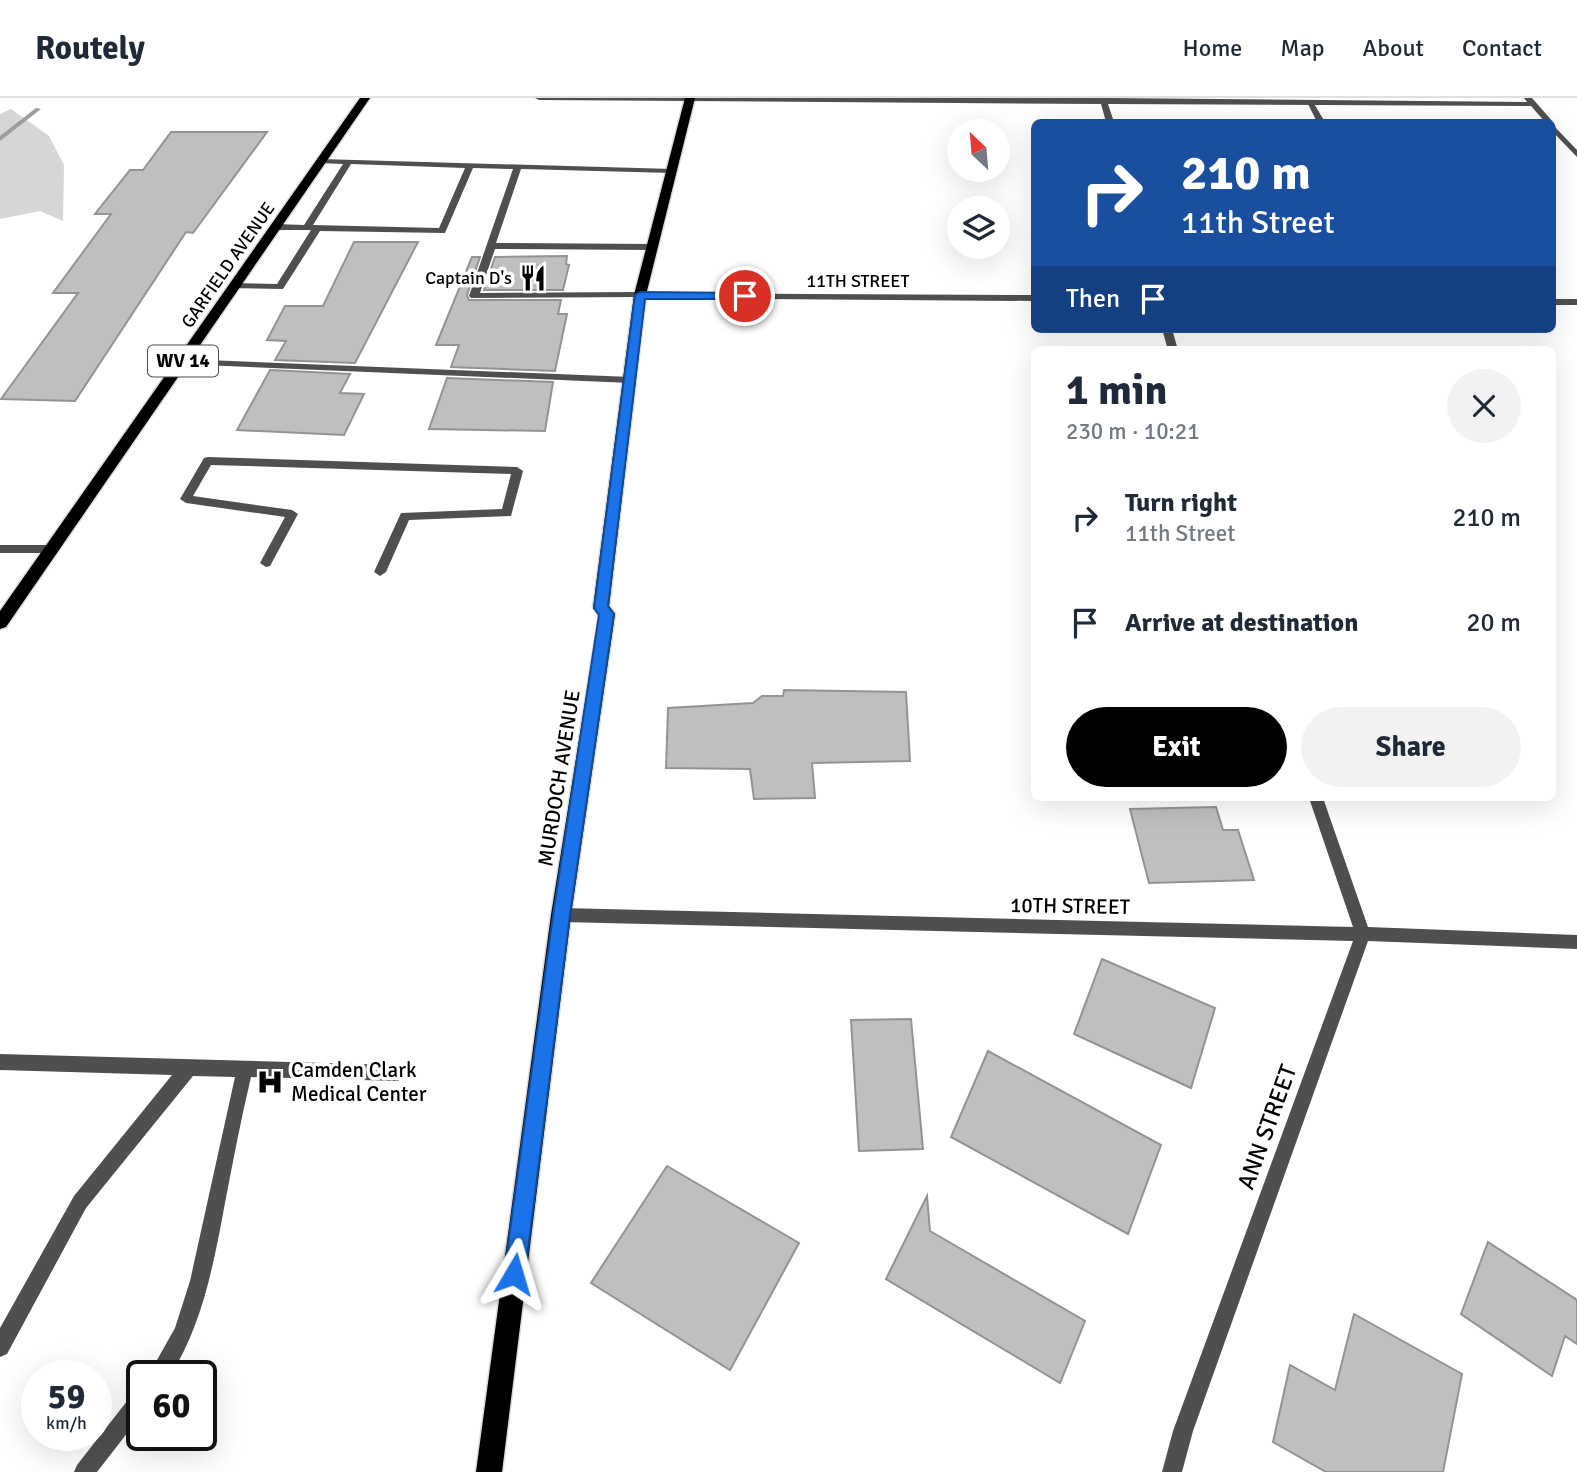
<!DOCTYPE html>
<meta charset="utf-8">
<style>
:root{--surface:#fff;--page:#f2f2f3;--text:#1f2937;--muted:#747a83;--line:#e0e1e3;--accent:#000}
body{margin:0;font-family:Signika,sans-serif;background:var(--page);color:var(--text);height:100vh;display:flex;flex-direction:column;font-size:26px;white-space:nowrap}
*{box-sizing:border-box;margin:0}
p{font-size:23px;color:var(--muted)}
.icon{flex:none;width:38px;height:38px;fill:none;stroke:currentColor;stroke-width:2;stroke-linecap:round;stroke-linejoin:round}
.map{position:relative;flex:1;overflow:hidden}
.drawer{position:absolute;left:1031px;top:248px;width:525px;height:455px;display:flex;flex-direction:column;background:var(--surface);border-radius:10px;box-shadow:0 7px 28px #0002}
.drawer>*{flex:none}
.top-card{position:absolute;left:1031px;top:21px;width:525px;height:214px;border-radius:10px;box-shadow:0 7px 28px #0002;background:#1a4fa0;color:#fff;overflow:hidden}
.needle{width:46px;rotate:334deg}
.fabs{position:absolute;left:947px;top:21px;display:grid;gap:14px}
.fabs a{display:grid;place-items:center;width:63px;height:63px;border-radius:50%;background:var(--surface);box-shadow:0 7px 28px #0002;font-size:35px}
.speed{position:absolute;left:21px;top:1262px;display:flex;gap:14px;font-size:35px;font-weight:700;text-align:center}
.speed>*{display:grid;place-content:center;width:91px;height:91px;border-radius:50%;background:var(--surface);box-shadow:0 7px 28px #0002;line-height:1}
.speed small{font-size:18px;font-weight:400}
.speed .limit{border:4px solid #111;border-radius:10px;background:#fff;color:#111}
.pin{position:absolute;display:grid;place-items:center;width:60px;height:60px;color:#fff;margin:-30px;border:4px solid #fff;border-radius:50%;box-shadow:0 2px 7px #0007}
.me{position:absolute;width:77px;margin:-38px;rotate:7deg;stroke-linejoin:round;filter:drop-shadow(0 0 5px #0008)}
.turn{display:flex;align-items:center;gap:24px;height:147px;padding:0 35px;font-size:32px}
.turn .icon{width:91px;height:91px;stroke-width:2.5}
.turn b{display:block;font-size:49px;line-height:60px}
.then{display:flex;align-items:center;height:66px;padding:0 35px;background:#0003;gap:14px;font-size:26px}
.round{display:grid;place-items:center;flex:none;width:74px;height:74px;border-radius:37px;background:var(--page)}
.overview{display:flex;align-items:center;justify-content:space-between;height:119px;padding:0 35px}
h1{font-size:42px;font-weight:700;line-height:52px}
.button{display:flex;gap:14px;margin-top:auto;padding:14px 35px}
.button a{flex:1;height:80px;border-radius:42px;background:var(--accent);color:#fff;font-size:28px;font-weight:700;line-height:80px;text-align:center}
.button a+a{background:var(--page);color:var(--text)}
ul{padding:0;list-style:none}
li{display:flex;align-items:center;gap:21px;height:105px;padding:0 35px}
li div{flex:1}
li b{display:block;font-size:26px}
li em{font-style:normal}
header{display:flex;align-items:center;gap:42px;box-sizing:border-box;height:98px;padding:0 35px;background:var(--surface);border-bottom:2px solid var(--line)}
header strong{font-size:33px}
nav{display:flex;gap:38px;margin-inline-start:auto;font-size:24px}
.map>svg:first-child{display:block}
.green{fill:#d6d6d6}
.lines{fill:none;stroke-linecap:round;stroke-linejoin:round}
.stream{fill:#9d9d9d;fill-rule:evenodd}
.building{fill:#bfbfbf;stroke:#939393;stroke-width:2}
.primary-casing{stroke:#dbdbdb;stroke-width:3}
.service{fill:#4f4f4f;fill-rule:evenodd}
.minor{fill:#4f4f4f;fill-rule:evenodd}
.primary{fill:#000;fill-rule:evenodd}
.route{fill:#1a73e8;stroke:#114b97;stroke-width:2}
.labels{text-anchor:middle;dominant-baseline:central;stroke-width:7;stroke-linejoin:round;paint-order:stroke}
.far-street-label{font-size:18px;fill:#000;stroke:#fff}
.far-poi-label{font-size:18px;fill:#000;stroke:#fff;text-anchor:end}
.shield{fill:#fff;stroke:#4c4c4c;stroke-width:2}
.shield-label{font-size:19px;font-weight:bold;fill:#000}
.street-label{font-size:21px;fill:#000;stroke:#fff}
.poi-label{font-size:21px;fill:#000;stroke:#fff;text-anchor:start}
.near-street-label{font-size:24px;fill:#000;stroke:#fff}
</style>
<header>
<strong>Routely</strong>
<nav><a>Home</a><a>Map</a><a>About</a><a>Contact</a></nav>
</header>
<div class="map">
<svg width="1577" height="1374" viewBox="0 0 1577 1374">
<rect width="100%" height="100%" fill="#fff"/>
<polygon class="green" points="11,11 49,38 64,67 63,123 40,113 0,121 0,16"/>
<g class="lines">
<polygon class="stream" points="36,10 41,11 0,43 0,38"/>
</g>
<g class="building">
<polygon points="171,34 267,34 193,135 186,134 75,303 1,301 78,195 53,195 111,116 95,116 130,72 143,72"/>
<polygon points="354,144 418,144 355,265 275,262 286,243 267,242 285,208 323,208"/>
<polygon points="567,158 566,166 569,167 563,192 484,192 495,159"/>
<polygon points="472,159 480,159 467,197 469,202 561,202 558,216 567,216 555,273 451,269 459,247 436,247"/>
<polygon points="270,272 350,276 340,295 364,296 344,337 237,332"/>
<polygon points="447,280 553,284 545,333 429,331"/>
<polygon points="784,592 906,594 910,663 812,665 815,700 754,701 750,671 666,670 668,610 753,605 762,598 783,598"/>
<polygon points="1216,709 1223,732 1238,732 1254,782 1149,785 1130,711"/>
<polygon points="1102,861 1215,910 1191,990 1074,936"/>
<polygon points="911,921 923,1051 859,1053 851,922"/>
<polygon points="988,953 1161,1047 1128,1136 951,1039"/>
<polygon points="667,1068 799,1145 730,1272 591,1185"/>
<polygon points="927,1098 930,1133 1085,1223 1060,1285 886,1181"/>
<polygon points="1488,1144 1577,1202 1577,1246 1565,1238 1552,1278 1461,1216"/>
<polygon points="1354,1216 1462,1276 1443,1374 1326,1374 1273,1344 1290,1267 1335,1292"/>
</g>
<g class="lines">
<g class="primary-casing">
<g id="primary">
<polygon points="360,0 370,0 6,529 0,531 0,513"/>
<polygon points="685,0 695,0 646,197 609,508 615,516 571,817 502,1374 476,1374 551,817 599,517 593,510 634,197"/>
</g>
</g>
<g class="service">
<polygon points="1307,4 1313,4 1325,24 1317,24"/>
<path d="M321,61l351,10 4,2 -4,2 -151,-4 -25,74 157,1 4,3 -4,3 -158,-1 -15,44 160,-1 3,1v4l-172,1 -2,-2 44,-127 -40,-1 -28,65 -125,-2 -37,58 -52,-1 -2,-2 5,-3 43,1 34,-54h-35l-4,-3 4,-3 28,1 39,-61 -25,-1 -1,-2zM351,66l114,4 -26,60 -126,-3z"/>
<polygon points="182,261 631,279 636,282 631,285 178,266 178,262"/>
<polygon points="208,359 517,369 523,373 511,418 409,422 386,474 380,478 374,474 401,415 502,411 511,376 211,367 193,398 292,412 298,416 270,468 266,469 260,465 285,419 186,405 180,401 204,360"/>
<polygon points="0,447 52,447 58,451 52,455 0,455"/>
<path d="M0,956l397,11 6,2 2,6 -2,6 -6,2 -146,-4c-10,42 -18,84 -26,126 -11,59 -22,121 -55,173h-22l27,-48 15,-47 45,-204 -42,-1 -107,132 -79,146 -7,3v-29l74,-132 98,-121 -172,-5z"/>
<polygon points="142,1290 142,1316 97,1374 74,1374 77,1367 135,1293"/>
</g>
<g class="minor">
<polygon points="535,0 1107,0 1527,4 1524,0 1532,0 1553,24 1545,24 1531,8 1108,6 1114,24 1106,24 1101,6 539,2"/>
<polygon points="1552,26 1577,52 1577,59 1552,33"/>
<polygon points="637,195 1034,197 1034,203 640,200 637,199"/>
<rect x="1552" y="201" width="25" height="6"/>
<polygon points="1162,231 1172,231 1178,252 1168,252"/>
<polygon points="1309,700 1323,700 1368,829 1577,837 1577,851 1368,843 1193,1333 1182,1374 1162,1374 1173,1333 1353,843 561,824 556,822 553,817 556,812 561,810 1353,829"/>
</g>
<use href="#primary" class="primary"/>
</g>
<polygon class="route" points="640,194 745,195 751,198 745,201 645,201 608,508 614,516 570,817 525,1176 522,1183 514,1187 507,1183 504,1176 553,817 599,517 594,510 635,197"/>
<defs>
<g id="restaurant-bare" transform="scale(2.1)"><path d="M-5-6h1v4h1v-4h1v4h1v-4h1v5L-1.5 .5V6h-2V.5L-5-1ZM5-6V6H3V1.5H1.5Q1.5-4 5-6Z" fill="#000" stroke="#fff" stroke-width="2.5" paint-order="stroke"/></g>
<g id="hospital-bare" transform="scale(2.1)"><path d="M-5-5h3v3.5h4V-5h3V5h-3V1.5h-4V5h-3Z" fill="#000" stroke="#fff" stroke-width="2.5" paint-order="stroke"/></g>
</defs>
<g fill-rule="evenodd">
<use href="#restaurant-bare" x="533" y="180"/>
<use href="#hospital-bare" x="270" y="984"/>
</g>
<g class="labels">
<g class="far-street-label">
<text transform="translate(228 167) rotate(-55)">GARFIELD AVENUE</text>
<text x="858" y="183">11TH STREET</text>
</g>
<g class="far-poi-label">
<text x="512" y="180">Captain D's</text>
</g>
<rect class="shield" x="148" y="247.5" width="70" height="31" rx="5"/>
<g class="shield-label">
<text x="183" y="263">WV 14</text>
</g>
<g class="street-label">
<text transform="translate(559 680) rotate(-81)">MURDOCH AVENUE</text>
<text transform="translate(1070 808) rotate(1)">10TH STREET</text>
</g>
<g class="poi-label">
<text x="291" y="972">Camden Clark<tspan x="291" dy="24">Medical Center</tspan></text>
</g>
<g class="near-street-label">
<text transform="translate(1267 1029) rotate(-70)">ANN STREET</text>
</g>
</g>
</svg>
<div class="fabs">
<a><svg class="needle" viewBox="-14 -14 28 28"><path d="M0-13l5 13h-10z" fill="#e53935"/><path d="M0 13l5-13h-10z" fill="#747a83"/></svg></a>
<a><svg class="icon" aria-label="layers" viewBox="0 0 24 24"><path d="M12 4l9 5-9 5-9-5zM3 14l9 5 9-5"/></svg></a>
</div>
<div class="speed"><div>59<small>km/h</small></div><div class="limit">60</div></div>
<div class="pin" style="left:745px;top:198px;background:#d93025"><svg class="icon" aria-label="arrive" viewBox="0 0 24 24"><path d="M6 21V4h12l-3 4 3 4H6"/></svg></div>
<svg class="me" style="left:514px;top:1176px" viewBox="-20 -20 40 40"><path d="M0-17L14 15 0 8-14 15z" fill="#1a73e8" stroke="#fff" stroke-width="4"/></svg>
<div class="top-card">
<div class="turn"><svg class="icon" aria-label="right" viewBox="0 0 24 24"><path d="M7 20v-9h11M14 6l5 5-5 5"/></svg><div><b>210 m</b>11th Street</div></div>
<div class="then">Then<svg class="icon" aria-label="arrive" viewBox="0 0 24 24"><path d="M6 21V4h12l-3 4 3 4H6"/></svg></div>
</div>
<section class="drawer">
<div class="overview"><div><h1>1 min</h1><p>230 m · 10:21</p></div><a class="round"><svg class="icon" aria-label="close" viewBox="0 0 24 24"><path d="M6 6l12 12M18 6L6 18"/></svg></a></div>
<ul>
<li><svg class="icon" aria-label="right" viewBox="0 0 24 24"><path d="M7 20v-9h11M14 6l5 5-5 5"/></svg><div><b>Turn right</b><p>11th Street</p></div><em>210 m</em></li>
<li><svg class="icon" aria-label="arrive" viewBox="0 0 24 24"><path d="M6 21V4h12l-3 4 3 4H6"/></svg><div><b>Arrive at destination</b></div><em>20 m</em></li>
</ul>
<div class="button"><a>Exit</a><a>Share</a></div>
</section>
</div>
